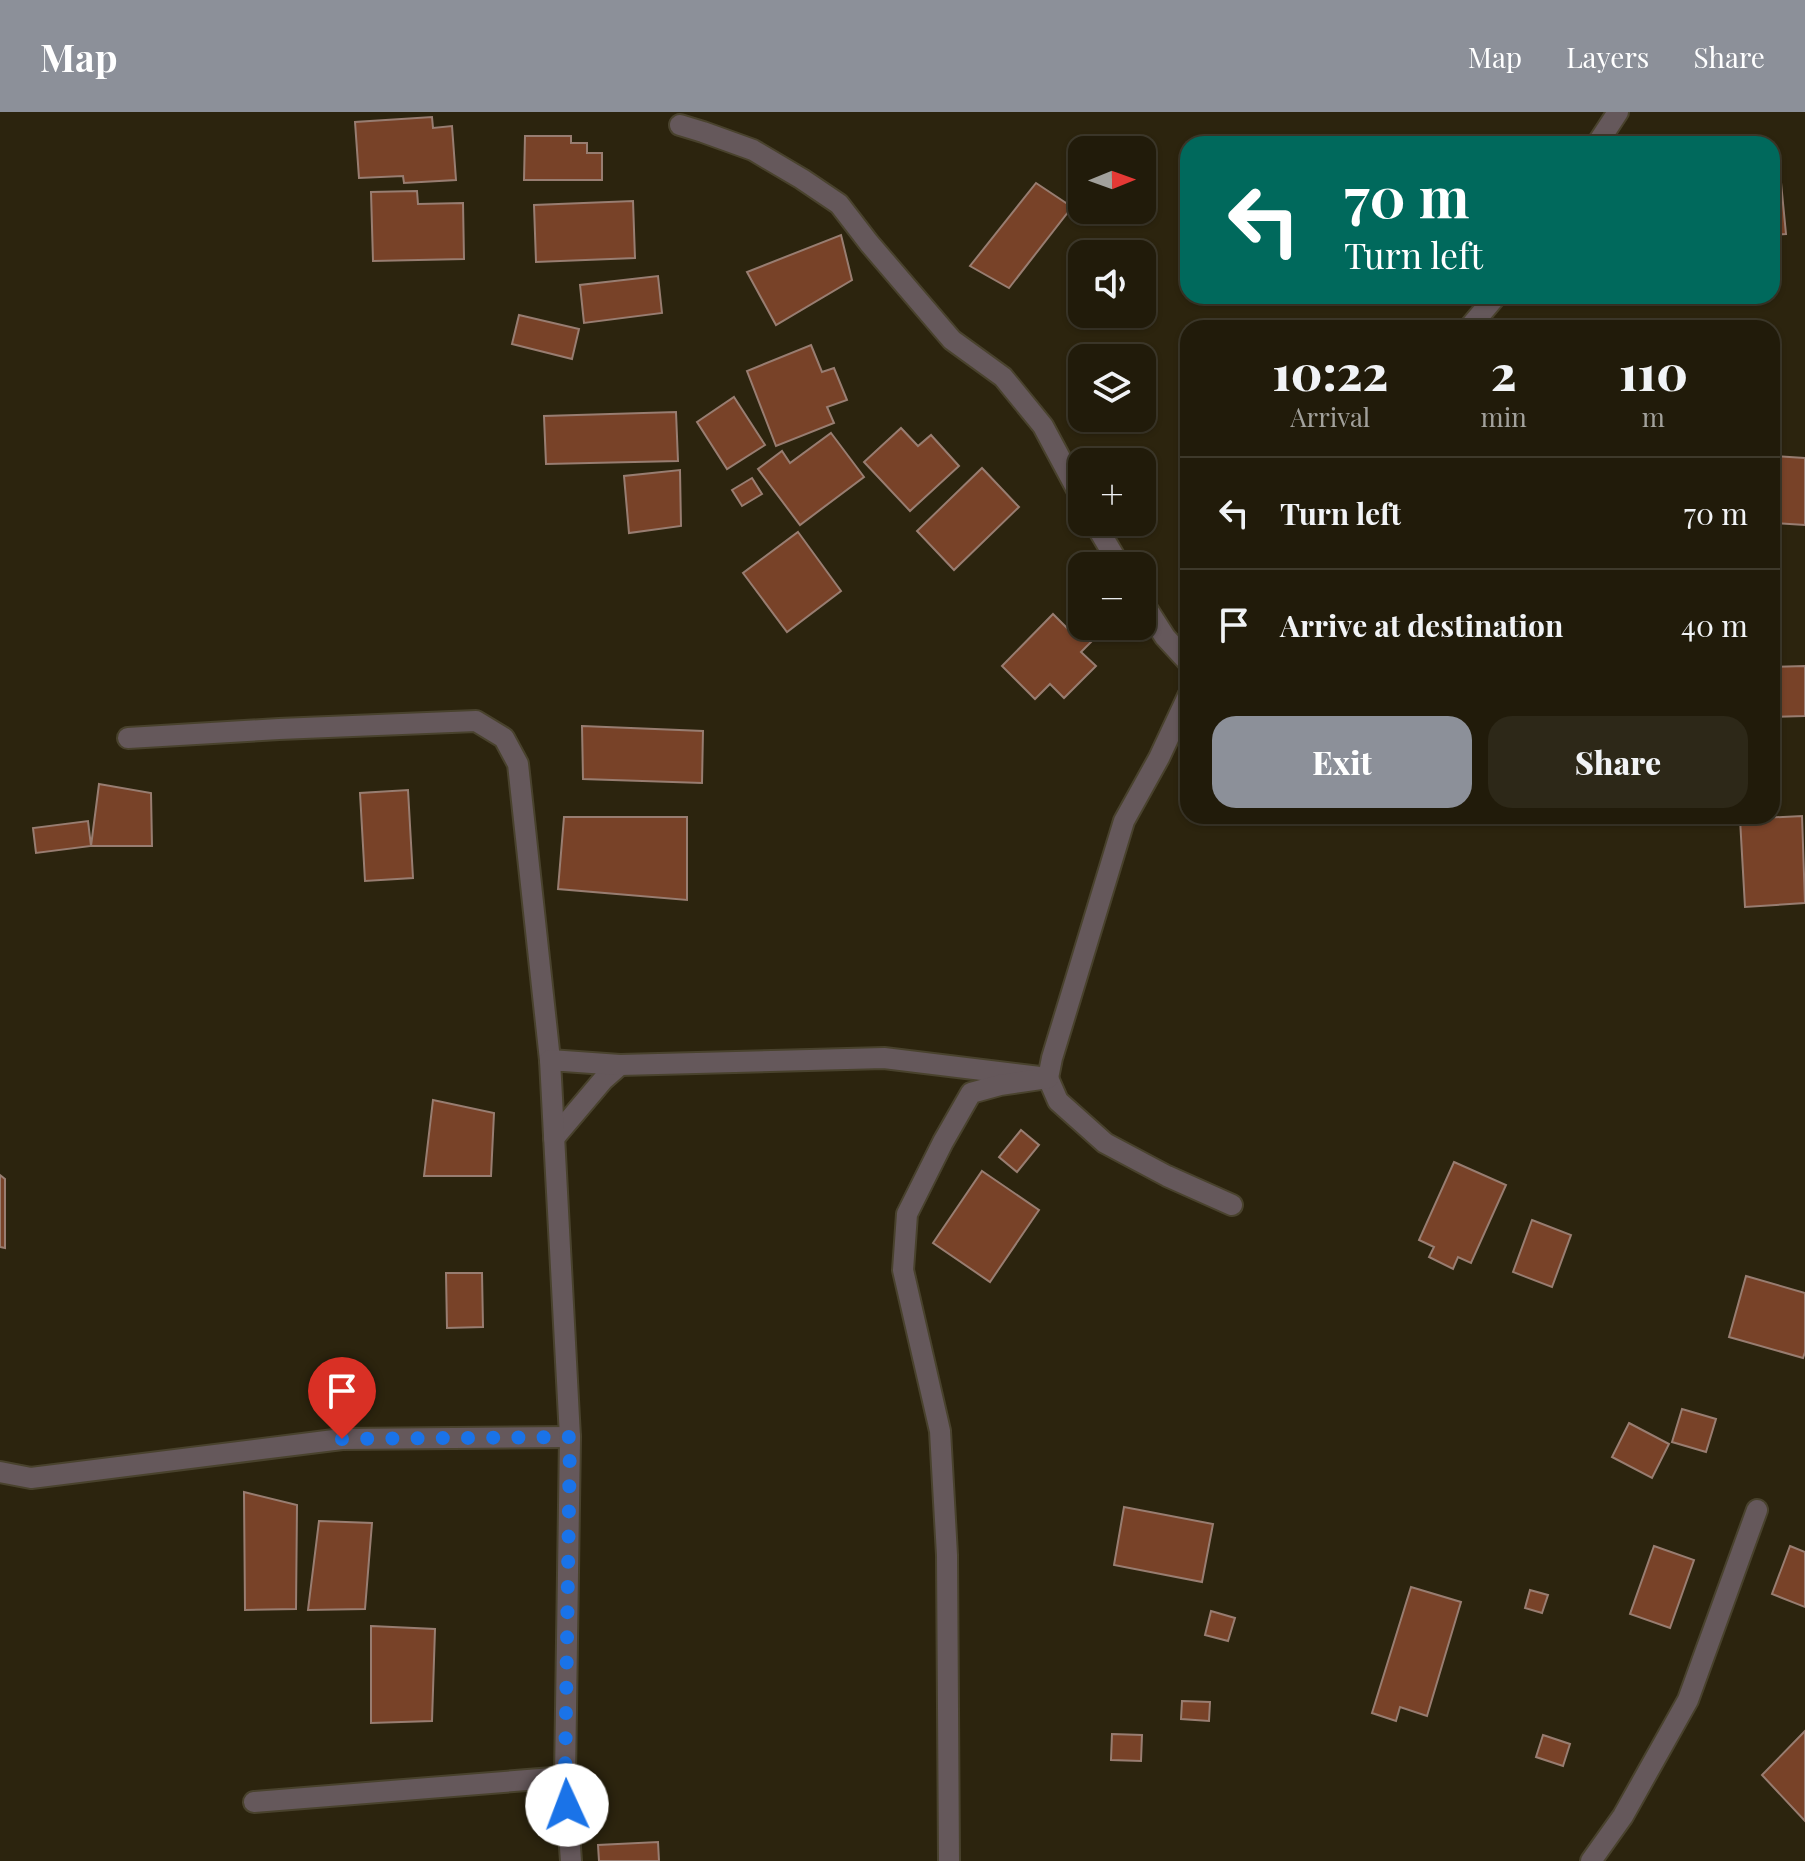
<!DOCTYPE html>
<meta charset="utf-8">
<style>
:root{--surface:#211b0a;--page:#2d2818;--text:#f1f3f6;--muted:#a2a19c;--line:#3e392b;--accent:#8c9099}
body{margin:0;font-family:"Playfair Display",serif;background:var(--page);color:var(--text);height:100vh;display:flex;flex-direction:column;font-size:30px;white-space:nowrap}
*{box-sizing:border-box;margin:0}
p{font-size:26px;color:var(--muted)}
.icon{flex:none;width:44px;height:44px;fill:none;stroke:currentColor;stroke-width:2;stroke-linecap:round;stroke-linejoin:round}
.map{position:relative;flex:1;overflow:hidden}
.sheet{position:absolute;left:1180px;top:208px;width:600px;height:504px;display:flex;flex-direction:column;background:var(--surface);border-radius:24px;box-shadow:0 2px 6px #0004,0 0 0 2px var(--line)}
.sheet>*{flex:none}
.guide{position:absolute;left:1180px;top:24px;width:600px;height:168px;border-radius:24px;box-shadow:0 2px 6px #0004,0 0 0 2px var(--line);background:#00695c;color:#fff;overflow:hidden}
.needle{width:52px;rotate:89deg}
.tools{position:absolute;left:1068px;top:24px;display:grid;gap:16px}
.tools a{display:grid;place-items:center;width:88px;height:88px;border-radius:16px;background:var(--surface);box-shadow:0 2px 6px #0004,0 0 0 2px var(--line);font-size:40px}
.pin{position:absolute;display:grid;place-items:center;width:68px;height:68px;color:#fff;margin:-82px -34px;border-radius:50% 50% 50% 0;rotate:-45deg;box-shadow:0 0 8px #0007}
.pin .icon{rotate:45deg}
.me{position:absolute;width:88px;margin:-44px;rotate:358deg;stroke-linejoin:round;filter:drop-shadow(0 0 6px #0008)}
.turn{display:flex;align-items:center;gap:28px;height:168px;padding:0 32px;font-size:36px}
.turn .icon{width:104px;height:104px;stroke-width:2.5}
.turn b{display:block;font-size:56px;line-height:68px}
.eta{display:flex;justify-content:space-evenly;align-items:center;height:136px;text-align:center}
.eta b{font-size:48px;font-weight:800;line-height:56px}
.cta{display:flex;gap:16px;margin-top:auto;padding:16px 32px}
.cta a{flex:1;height:92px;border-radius:24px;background:var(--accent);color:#fff;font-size:32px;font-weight:800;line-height:92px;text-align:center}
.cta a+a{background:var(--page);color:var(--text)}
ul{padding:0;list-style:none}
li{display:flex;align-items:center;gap:24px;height:112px;padding:0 32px;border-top:2px solid var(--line)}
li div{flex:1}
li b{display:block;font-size:30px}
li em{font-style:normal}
header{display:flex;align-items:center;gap:48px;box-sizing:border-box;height:112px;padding:0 40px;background:var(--accent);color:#fff}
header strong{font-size:38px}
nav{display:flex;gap:44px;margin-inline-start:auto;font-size:28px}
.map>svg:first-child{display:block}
.building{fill:#784228;stroke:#987d71;stroke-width:2}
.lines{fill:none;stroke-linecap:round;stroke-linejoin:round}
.minor-casing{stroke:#49422d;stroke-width:24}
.minor{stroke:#65585b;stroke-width:20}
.route{stroke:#1a73e8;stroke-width:14;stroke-dasharray:0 25.2}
</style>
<header>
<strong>Map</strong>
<nav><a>Map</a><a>Layers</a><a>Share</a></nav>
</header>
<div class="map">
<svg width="1805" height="1749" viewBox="0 0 1805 1749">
<rect width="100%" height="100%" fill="#2c240e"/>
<g class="building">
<polygon points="432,5 433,16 452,14 456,68 404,71 403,64 359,66 355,10"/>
<polygon points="525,24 571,24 571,31 587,31 587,41 602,41 602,68 524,68"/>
<polygon points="1780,60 1786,122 1772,123 1772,61"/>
<polygon points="1036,71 1072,95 1009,176 970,154"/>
<polygon points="417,79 418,92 463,91 464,147 373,149 371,80"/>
<polygon points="633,89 635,146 536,150 534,93"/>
<polygon points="841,123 852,168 776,213 747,160"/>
<polygon points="658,164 662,201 584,211 580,173"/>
<polygon points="519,203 579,217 572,247 512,232"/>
<polygon points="811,233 822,260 834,256 847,288 827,295 834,311 776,334 747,259"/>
<polygon points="734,285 765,333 727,357 697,310"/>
<polygon points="676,300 678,349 546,352 544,304"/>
<polygon points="901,316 918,334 931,323 959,354 910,399 864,350"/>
<polygon points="831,321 864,365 800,413 758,357 782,339 790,351"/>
<polygon points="1772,344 1805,346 1805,413 1772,411"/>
<polygon points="982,356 1019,395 954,458 917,419"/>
<polygon points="680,358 681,414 629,421 624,364"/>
<polygon points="752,366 762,382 742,394 732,378"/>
<polygon points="798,420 841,479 787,520 743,461"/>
<polygon points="1053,502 1070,519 1081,509 1082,514 1086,514 1096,525 1081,540 1096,554 1064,586 1050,572 1035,587 1002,554"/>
<polygon points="1805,554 1805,604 1772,605 1772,555"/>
<polygon points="582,614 703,619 702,671 583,667"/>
<polygon points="1772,622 1777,622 1780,680 1772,681"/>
<polygon points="99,672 151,681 152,734 91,734"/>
<polygon points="408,678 413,766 365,769 360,681"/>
<polygon points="1802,704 1805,791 1745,795 1740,707"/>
<polygon points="564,705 687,705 687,788 558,777"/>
<polygon points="88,709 91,734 36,741 33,716"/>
<polygon points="433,988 494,1001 491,1064 424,1064"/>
<polygon points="1021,1018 1039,1033 1017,1060 999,1045"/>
<polygon points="1454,1050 1506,1073 1471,1151 1458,1145 1453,1157 1429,1145 1434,1135 1419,1128"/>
<polygon points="982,1059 1039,1098 990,1170 933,1131"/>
<polygon points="0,1063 5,1067 5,1136 0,1135"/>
<polygon points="1532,1108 1571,1123 1552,1175 1513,1160"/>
<polygon points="446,1161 482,1161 483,1215 447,1216"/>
<polygon points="1746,1164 1805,1181 1805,1240 1803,1246 1729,1225"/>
<polygon points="1682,1297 1716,1307 1706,1340 1672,1330"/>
<polygon points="1629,1311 1669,1332 1652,1366 1612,1345"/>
<polygon points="244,1380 297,1393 296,1497 245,1498"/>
<polygon points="1124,1395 1213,1412 1202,1470 1114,1453"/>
<polygon points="319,1409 372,1411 365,1497 308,1498"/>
<polygon points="1654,1434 1694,1448 1670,1516 1630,1502"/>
<polygon points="1790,1434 1805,1440 1805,1495 1772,1482"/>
<polygon points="1411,1475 1461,1490 1427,1604 1400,1595 1396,1609 1372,1601"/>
<polygon points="1530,1478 1548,1483 1542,1501 1525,1496"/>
<polygon points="1211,1499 1235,1506 1228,1529 1205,1523"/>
<polygon points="371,1514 435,1517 432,1609 371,1611"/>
<polygon points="1182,1589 1210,1590 1209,1609 1181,1607"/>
<polygon points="1805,1619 1805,1709 1762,1663"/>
<polygon points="1112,1622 1142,1623 1141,1649 1111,1648"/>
<polygon points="1543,1623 1570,1632 1563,1654 1536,1645"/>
<polygon points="658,1730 659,1749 599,1749 598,1733"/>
</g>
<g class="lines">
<g class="minor-casing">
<g id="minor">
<polyline points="680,13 703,20 753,38 802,67 839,92 869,131 952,228 1003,265 1043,314 1082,387"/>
<polyline points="1597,32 1618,0"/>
<polyline points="1469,216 1496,184"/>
<polyline points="1094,410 1120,454"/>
<polyline points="1142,489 1165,525 1188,550"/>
<polyline points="128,626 279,617 476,609 504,626 518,652 550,948"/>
<polyline points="554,1026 603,968 620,953"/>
<polyline points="0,1360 31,1366 342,1327 570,1325"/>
<polyline points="254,1690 565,1665"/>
<polyline points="571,1749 565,1665 570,1325 550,948 620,953 884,946 1048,966 1058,989 1105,1031 1167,1064 1232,1093"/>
<polyline points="949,1749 947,1443 940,1319 903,1158 907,1102 943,1030 971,981 1000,973 1048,966 1052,946 1124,709 1159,646 1188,584"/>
<polyline points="1591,1749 1623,1704 1688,1588 1757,1398"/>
</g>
</g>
<use href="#minor" class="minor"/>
</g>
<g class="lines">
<polyline class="route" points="342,1327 570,1325 565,1665 567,1693"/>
</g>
</svg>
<div class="tools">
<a><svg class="needle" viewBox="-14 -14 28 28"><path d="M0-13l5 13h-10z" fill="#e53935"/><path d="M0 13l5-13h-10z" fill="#a2a19c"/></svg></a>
<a><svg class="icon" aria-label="sound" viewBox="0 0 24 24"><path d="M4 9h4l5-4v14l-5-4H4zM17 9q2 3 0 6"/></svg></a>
<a><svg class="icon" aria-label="layers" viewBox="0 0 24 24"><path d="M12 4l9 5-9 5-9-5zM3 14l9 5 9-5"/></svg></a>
<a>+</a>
<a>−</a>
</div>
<div class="pin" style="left:342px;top:1327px;background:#d93025"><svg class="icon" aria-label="arrive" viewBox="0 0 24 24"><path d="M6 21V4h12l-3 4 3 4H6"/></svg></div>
<svg class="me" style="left:567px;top:1693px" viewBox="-20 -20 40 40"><circle r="19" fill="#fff"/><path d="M0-13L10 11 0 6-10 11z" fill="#1a73e8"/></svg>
<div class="guide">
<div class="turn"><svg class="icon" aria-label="left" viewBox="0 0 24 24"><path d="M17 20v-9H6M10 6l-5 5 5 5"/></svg><div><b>70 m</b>Turn left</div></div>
</div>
<section class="sheet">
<div class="eta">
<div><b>10:22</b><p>Arrival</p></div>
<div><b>2</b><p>min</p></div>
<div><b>110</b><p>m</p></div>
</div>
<ul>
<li><svg class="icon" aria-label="left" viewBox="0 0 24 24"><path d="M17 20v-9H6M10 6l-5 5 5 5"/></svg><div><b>Turn left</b></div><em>70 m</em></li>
<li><svg class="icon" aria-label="arrive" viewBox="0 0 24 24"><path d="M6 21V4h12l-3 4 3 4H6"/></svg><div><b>Arrive at destination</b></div><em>40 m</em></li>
</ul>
<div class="cta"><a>Exit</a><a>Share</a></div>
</section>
</div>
